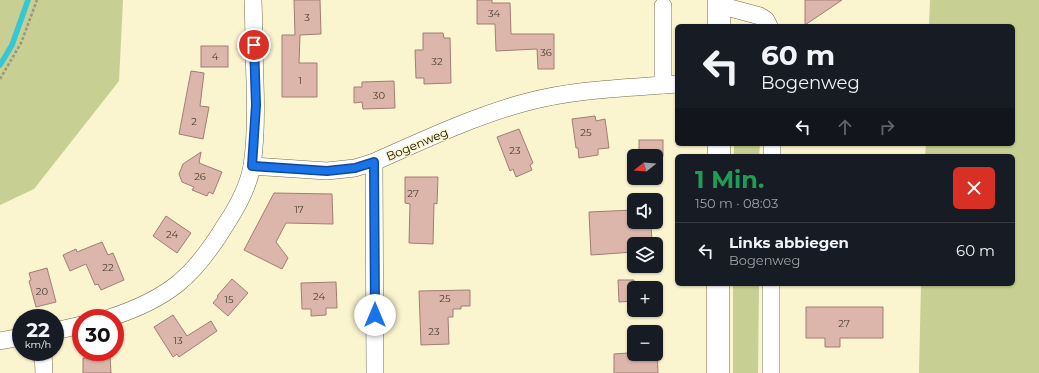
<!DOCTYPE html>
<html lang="de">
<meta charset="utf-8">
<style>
:root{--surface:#171b24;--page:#242831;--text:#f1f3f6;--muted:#9ea1a6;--line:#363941}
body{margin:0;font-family:Montserrat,sans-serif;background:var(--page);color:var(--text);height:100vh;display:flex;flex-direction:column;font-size:15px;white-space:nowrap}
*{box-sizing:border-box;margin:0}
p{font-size:13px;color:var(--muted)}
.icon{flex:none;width:22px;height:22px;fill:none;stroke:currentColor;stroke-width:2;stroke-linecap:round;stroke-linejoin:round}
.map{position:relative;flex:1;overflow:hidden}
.details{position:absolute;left:675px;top:154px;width:340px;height:132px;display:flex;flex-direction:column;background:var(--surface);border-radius:6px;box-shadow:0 1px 3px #0004}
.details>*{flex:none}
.top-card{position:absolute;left:675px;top:24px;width:340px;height:122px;border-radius:6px;box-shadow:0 1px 3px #0004;background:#171b24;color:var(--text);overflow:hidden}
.needle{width:26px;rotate:253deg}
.tools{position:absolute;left:627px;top:149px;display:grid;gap:8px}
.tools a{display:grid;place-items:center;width:36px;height:36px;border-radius:6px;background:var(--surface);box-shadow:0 1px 3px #0004;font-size:20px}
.speed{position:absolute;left:12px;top:309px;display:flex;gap:8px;font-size:20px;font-weight:700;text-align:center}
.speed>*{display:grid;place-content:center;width:52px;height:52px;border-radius:50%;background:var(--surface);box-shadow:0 1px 3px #0004;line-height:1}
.speed small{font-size:10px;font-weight:400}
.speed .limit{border:6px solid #d22;background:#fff;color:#111}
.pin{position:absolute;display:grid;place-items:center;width:34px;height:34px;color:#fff;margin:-17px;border:2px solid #fff;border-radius:50%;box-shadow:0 1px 4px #0007}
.me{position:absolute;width:44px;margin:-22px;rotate:0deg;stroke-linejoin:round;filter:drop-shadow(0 0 3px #0008)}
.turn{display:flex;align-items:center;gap:14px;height:84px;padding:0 20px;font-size:18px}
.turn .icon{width:52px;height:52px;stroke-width:2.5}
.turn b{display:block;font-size:28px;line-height:34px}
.lanes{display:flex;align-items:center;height:38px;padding:0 20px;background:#0003;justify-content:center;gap:20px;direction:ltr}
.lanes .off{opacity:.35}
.round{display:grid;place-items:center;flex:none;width:42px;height:42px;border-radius:6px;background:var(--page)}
.summary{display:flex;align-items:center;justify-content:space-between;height:68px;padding:0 20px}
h1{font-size:24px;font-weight:700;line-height:30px;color:#1e9e55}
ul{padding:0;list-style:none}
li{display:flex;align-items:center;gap:12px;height:56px;padding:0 20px;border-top:1px solid var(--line)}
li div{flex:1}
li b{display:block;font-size:15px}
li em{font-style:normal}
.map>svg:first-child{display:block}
.green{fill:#c7cf92}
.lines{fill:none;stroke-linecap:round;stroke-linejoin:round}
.stream{stroke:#35c7d4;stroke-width:5.5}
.building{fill:#dcb6aa;stroke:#a17d73}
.street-casing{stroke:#736c4c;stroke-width:18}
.secondary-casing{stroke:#736c4c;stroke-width:23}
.path{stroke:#9b967c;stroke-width:2.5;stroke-dasharray:3 2;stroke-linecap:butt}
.street{stroke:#fff;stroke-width:17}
.secondary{stroke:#fff;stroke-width:22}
.route-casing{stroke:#114b97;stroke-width:10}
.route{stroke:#1a73e8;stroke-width:7}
.labels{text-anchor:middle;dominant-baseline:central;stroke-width:3;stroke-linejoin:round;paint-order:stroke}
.number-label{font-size:10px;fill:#4a3e31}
.street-label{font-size:12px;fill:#191609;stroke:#faf4cf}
</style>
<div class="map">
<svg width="1039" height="373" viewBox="0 0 1039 373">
<rect width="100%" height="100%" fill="#faf4cf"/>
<g class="green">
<polygon points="0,0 123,0 119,81 34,189 0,205"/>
<polygon points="930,0 1039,0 1039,373 919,373 921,284 1013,284 1013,156 925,156 926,144 1013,144 1013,26 929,26"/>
<polygon points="734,144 760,144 759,156 734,156"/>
<polygon points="733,284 759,284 758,373 733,373"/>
</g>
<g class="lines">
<polyline class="stream" points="0,65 12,45 28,0"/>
</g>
<g class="building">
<polygon points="294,0 320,0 321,34 300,35 299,63 317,63 317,97 282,97 282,35 295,35"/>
<polygon points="477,0 492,0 492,3 510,3 511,34 554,34 554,69 538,69 537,49 496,51 495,24 477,24"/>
<polygon points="805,0 842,0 805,25"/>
<polygon points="423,33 443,33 444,38 450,38 451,83 424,84 424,78 416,78 415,50 423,50"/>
<rect x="201" y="46" width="27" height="21"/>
<polygon points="191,71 204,73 200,106 209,107 203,139 179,134"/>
<polygon points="394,81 395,108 363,109 362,102 354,103 354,87 362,87 362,82"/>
<polygon points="595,116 596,121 605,119 609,148 598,149 598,155 579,158 578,148 576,148 572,119"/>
<polygon points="519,129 533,163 530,165 532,170 516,177 513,169 510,171 497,137"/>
<rect x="639" y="140" width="24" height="16"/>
<polygon points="201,152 199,163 222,172 213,194 209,192 207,196 192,190 194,187 182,182 179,174 183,164"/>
<polygon points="405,177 438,177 437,204 434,203 433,244 409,243 410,204 405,203"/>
<polygon points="274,193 332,194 333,224 286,223 276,242 288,258 282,269 244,250"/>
<polygon points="634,210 634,222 651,222 652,244 634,244 634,252 591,255 589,212"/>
<polygon points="166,216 191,233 177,253 153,236"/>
<polygon points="102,242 108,255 113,253 124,280 101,290 98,284 95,285 86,264 70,271 63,255 76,249 77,252"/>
<polygon points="47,268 56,302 36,307 29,281 31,280 29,273"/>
<polygon points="232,279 248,293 228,316 213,303 218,297 217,296"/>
<polygon points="618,280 634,280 634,301 619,302"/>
<polygon points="336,282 337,308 326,308 326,315 311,316 311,309 302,309 301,283"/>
<polygon points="470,290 470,306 461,306 461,309 453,309 453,317 448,317 449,344 421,345 419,291"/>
<polygon points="806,307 883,307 883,338 840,338 840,347 825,347 825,338 806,338"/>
<polygon points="173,315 187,336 211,321 217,331 179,357 177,354 173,357 154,327"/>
<polygon points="656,344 657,344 658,373 614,373 614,354 628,353 628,345 634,345 634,354 656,354"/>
<polygon points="87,352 101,352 101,357 110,357 111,373 83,373 83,358 87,358"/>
</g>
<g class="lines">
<g class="street-casing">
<g id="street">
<polyline points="719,5 760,16 766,20 769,26"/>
<polyline points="663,6 663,85"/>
<polyline points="772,156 772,144"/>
<polyline points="374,162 375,373"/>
<path d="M252,166l75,5 28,-3 19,-6c50,-22 100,-46 153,-60 48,-13 100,-14 150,-18"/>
<path d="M109,318c59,-19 85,-41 117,-94 12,-18 22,-36 26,-58 4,-27 4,-56 3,-84 -1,-27 -1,-55 -2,-82"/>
<polyline points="55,331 81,325"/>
<polyline points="0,341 21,337"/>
<polyline points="43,352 44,373"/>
<polyline points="771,373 771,284"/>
</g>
</g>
<g class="secondary-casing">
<g id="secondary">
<polyline points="719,0 719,26"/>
<polyline points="719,156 719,144"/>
<polyline points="718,373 718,284"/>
</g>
</g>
<polyline class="path" points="0,79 21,43 37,0"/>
<use href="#street" class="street"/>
<use href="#secondary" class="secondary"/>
</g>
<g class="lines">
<g class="route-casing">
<polyline id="route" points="254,45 256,105 252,166 327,171 355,168 374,162 375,315"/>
</g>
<use href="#route" class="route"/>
</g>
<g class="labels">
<g class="number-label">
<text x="494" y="13">34</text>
<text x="307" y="17">3</text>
<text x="546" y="52">36</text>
<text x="215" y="56">4</text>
<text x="437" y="61">32</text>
<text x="300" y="80">1</text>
<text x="379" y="95">30</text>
<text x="194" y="121">2</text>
<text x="586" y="132">25</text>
<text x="515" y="150">23</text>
<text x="200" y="176">26</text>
<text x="413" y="193">27</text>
<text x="299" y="209">17</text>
<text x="172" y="234">24</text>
<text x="108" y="267">22</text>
<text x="42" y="291">20</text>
<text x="319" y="296">24</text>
<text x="445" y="298">25</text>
<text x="229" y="299">15</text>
<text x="844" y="323">27</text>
<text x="434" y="331">23</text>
<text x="178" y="340">13</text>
</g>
<g class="street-label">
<text transform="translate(417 144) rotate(-23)">Bogenweg</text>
</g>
</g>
</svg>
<div class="tools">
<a><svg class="needle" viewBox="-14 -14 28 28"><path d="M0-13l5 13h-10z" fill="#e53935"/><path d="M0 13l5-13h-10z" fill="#9ea1a6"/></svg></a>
<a><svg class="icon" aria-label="sound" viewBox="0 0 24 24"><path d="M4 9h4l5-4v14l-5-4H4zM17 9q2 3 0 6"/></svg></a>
<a><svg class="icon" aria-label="layers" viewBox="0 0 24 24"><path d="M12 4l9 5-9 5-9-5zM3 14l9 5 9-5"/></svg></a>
<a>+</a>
<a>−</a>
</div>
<div class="speed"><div>22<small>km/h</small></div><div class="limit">30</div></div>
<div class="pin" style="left:254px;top:45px;background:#d93025"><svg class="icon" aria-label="arrive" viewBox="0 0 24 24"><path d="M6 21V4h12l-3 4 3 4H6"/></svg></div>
<svg class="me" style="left:375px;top:315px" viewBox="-20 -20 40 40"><circle r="19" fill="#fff"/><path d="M0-13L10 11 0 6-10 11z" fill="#1a73e8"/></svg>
<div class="top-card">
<div class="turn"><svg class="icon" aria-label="left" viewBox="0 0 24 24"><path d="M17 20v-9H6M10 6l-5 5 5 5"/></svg><div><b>60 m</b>Bogenweg</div></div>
<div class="lanes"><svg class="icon" aria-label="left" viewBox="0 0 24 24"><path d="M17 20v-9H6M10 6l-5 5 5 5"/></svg><svg class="icon off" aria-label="ahead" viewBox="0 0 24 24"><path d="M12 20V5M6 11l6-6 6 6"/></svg><svg class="icon off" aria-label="right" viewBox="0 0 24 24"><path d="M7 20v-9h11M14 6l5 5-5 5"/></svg></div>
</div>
<section class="details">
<div class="summary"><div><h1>1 Min.</h1><p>150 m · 08:03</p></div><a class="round" style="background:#d93025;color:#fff"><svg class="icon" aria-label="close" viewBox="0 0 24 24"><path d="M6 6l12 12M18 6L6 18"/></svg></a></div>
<ul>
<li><svg class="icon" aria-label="left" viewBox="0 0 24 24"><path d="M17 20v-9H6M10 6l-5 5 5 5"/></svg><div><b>Links abbiegen</b><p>Bogenweg</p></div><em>60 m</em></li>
</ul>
</section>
</div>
